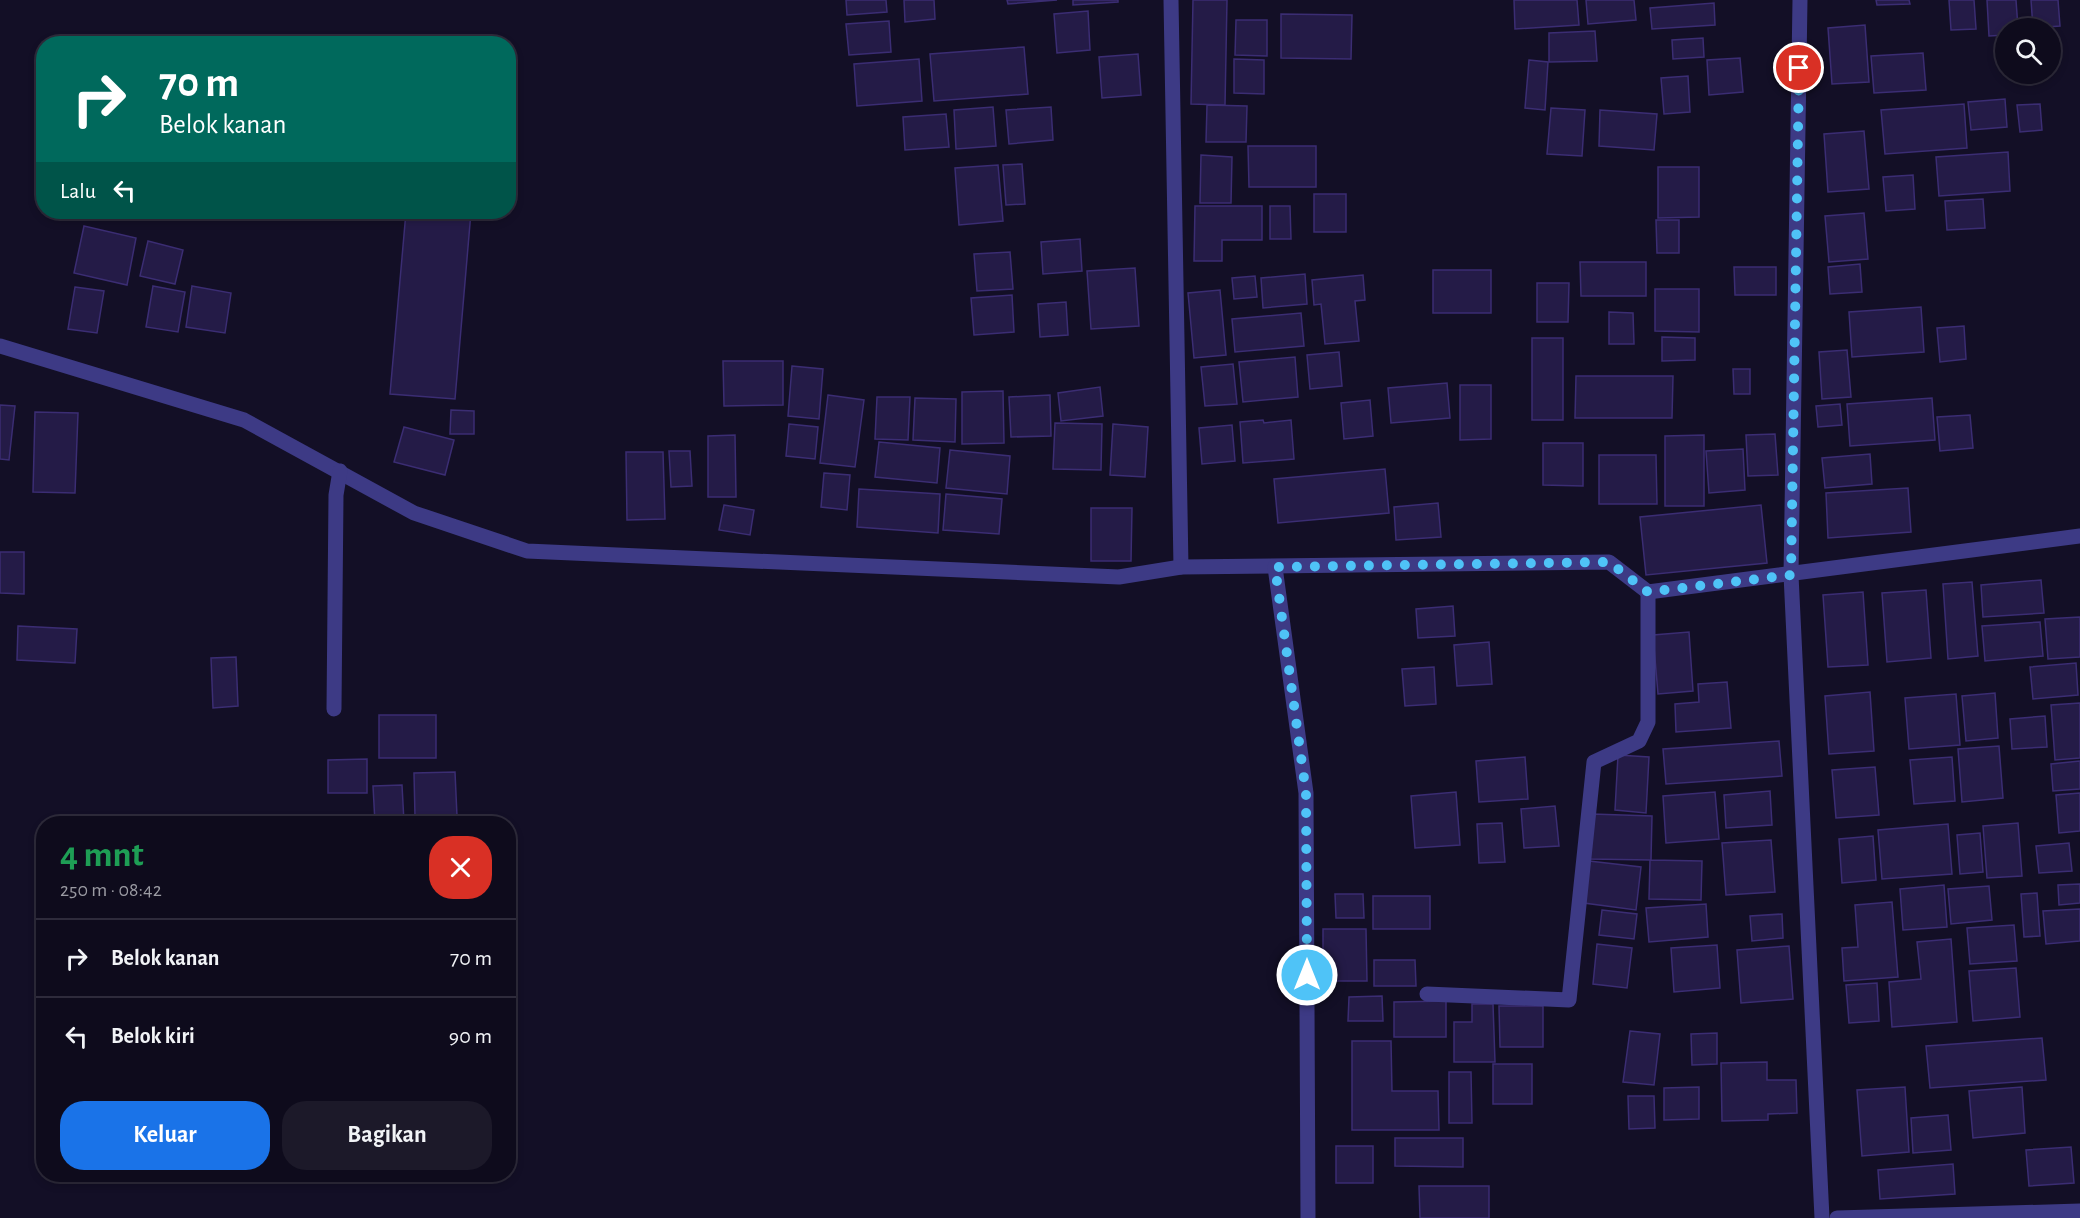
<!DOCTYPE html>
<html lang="id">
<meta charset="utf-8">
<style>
:root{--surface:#0e0b1c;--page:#1c1929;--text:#f1f3f6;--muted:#9b9ba3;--line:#2e2b3b;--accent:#1a73e8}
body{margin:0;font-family:"Alegreya Sans",sans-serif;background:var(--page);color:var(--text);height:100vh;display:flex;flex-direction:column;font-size:22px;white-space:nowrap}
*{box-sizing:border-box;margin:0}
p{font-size:20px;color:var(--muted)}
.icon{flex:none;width:33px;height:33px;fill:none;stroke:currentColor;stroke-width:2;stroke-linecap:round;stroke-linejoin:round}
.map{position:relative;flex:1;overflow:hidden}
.side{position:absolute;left:36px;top:816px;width:480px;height:366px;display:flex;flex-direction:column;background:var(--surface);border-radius:24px;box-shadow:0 3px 9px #0003,0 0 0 2px var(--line)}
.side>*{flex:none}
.top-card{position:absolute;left:36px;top:36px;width:480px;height:183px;border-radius:24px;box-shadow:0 3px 9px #0003,0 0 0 2px var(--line);background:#00695c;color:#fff;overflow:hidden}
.buttons{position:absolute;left:1995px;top:18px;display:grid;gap:12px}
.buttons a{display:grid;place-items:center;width:66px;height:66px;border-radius:50%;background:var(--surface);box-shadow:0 3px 9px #0003,0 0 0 2px var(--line);font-size:30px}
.pin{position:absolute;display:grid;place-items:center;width:51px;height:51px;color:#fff;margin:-26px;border:3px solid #fff;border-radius:50%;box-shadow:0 2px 6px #0007}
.me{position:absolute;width:66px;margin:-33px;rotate:0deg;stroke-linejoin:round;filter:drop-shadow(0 0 4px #0008)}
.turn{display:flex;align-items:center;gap:21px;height:126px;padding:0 24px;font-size:27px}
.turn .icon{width:78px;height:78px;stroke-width:2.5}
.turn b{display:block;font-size:42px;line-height:51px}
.then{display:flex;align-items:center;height:57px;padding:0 24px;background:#0003;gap:12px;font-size:22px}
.round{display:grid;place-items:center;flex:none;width:63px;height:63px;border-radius:24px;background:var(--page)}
.head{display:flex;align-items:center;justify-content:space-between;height:102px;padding:0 24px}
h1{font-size:36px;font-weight:700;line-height:45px;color:#1e9e55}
.action{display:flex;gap:12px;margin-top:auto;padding:12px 24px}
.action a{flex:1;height:69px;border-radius:24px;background:var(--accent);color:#fff;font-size:24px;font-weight:700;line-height:69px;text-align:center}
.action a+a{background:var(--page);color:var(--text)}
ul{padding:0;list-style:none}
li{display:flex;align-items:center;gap:18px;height:78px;padding:0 24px;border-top:2px solid var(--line)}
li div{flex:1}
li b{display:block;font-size:22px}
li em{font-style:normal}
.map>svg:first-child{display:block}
.building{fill:#241b47;stroke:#3b2d73;stroke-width:1.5}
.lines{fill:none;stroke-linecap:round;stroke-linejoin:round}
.minor{stroke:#3d3a85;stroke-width:15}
.route{stroke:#4fc3f7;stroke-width:10;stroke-dasharray:0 18}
</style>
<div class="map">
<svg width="2080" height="1218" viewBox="0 0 2080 1218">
<rect width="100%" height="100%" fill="#130f26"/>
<g class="building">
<polygon points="846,0 886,0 887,12 847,15"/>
<polygon points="904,0 934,0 935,19 905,22"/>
<polygon points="1007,0 1057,0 1008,4"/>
<polygon points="1073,0 1118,0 1118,2 1073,5"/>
<polygon points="1193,0 1227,0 1225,105 1191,104"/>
<polygon points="1514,0 1577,0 1579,25 1515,29"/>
<polygon points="1586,0 1634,0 1636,20 1588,24"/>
<polygon points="1876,0 1909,0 1910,4 1877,5"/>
<polygon points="1949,0 1974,0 1976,29 1951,30"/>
<polygon points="1987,0 2016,0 2018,28 2006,28 2006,35 1989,36"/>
<polygon points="2031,0 2058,0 2060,26 2033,28"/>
<polygon points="1714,3 1715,25 1652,29 1650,8"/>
<polygon points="1088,11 1090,50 1057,53 1054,14"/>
<polygon points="1281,14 1352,15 1351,59 1281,58"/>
<polygon points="1236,20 1267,20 1267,56 1235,55"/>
<polygon points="889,21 891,52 849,55 846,24"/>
<polygon points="1865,25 1869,82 1832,84 1828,28"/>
<polygon points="1595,31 1597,61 1549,62 1549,33"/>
<polygon points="1703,38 1704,57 1673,59 1672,40"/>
<polygon points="1024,47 1028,94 934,101 930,54"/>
<polygon points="1923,53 1926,90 1874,93 1871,56"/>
<polygon points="1138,54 1141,95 1102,98 1099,57"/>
<polygon points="1740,58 1743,92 1709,95 1707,60"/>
<polygon points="919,59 922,101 857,106 854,64"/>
<polygon points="1234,59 1264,60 1264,94 1234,93"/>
<polygon points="1529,60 1548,62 1545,110 1525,108"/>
<polygon points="1688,76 1690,112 1664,114 1661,78"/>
<polygon points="2005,99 2007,127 1971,130 1968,102"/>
<polygon points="1964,104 1967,148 1885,154 1881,110"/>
<polygon points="2040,104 2042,130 2020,132 2017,105"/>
<polygon points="1207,105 1247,106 1246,142 1206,142"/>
<polygon points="993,107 996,146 956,149 954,110"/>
<polygon points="1051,107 1053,140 1009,144 1006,110"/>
<polygon points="1551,108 1585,110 1582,156 1547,154"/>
<polygon points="1600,110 1657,114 1654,150 1599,146"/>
<polygon points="946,114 949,147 905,150 903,117"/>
<polygon points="1864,131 1869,189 1828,192 1824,134"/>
<polygon points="1248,146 1316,146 1316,187 1249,187"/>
<polygon points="2008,152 2010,191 1939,196 1936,157"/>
<polygon points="1201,155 1232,157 1231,203 1200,203"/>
<polygon points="1022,164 1025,204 1006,205 1003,165"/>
<polygon points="998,165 1003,221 959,225 955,168"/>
<polygon points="1658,167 1699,167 1699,217 1658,218"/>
<polygon points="1913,175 1915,209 1886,211 1883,177"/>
<rect x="1314" y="194" width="32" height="38"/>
<polygon points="1983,199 1985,228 1947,230 1945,201"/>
<polygon points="1195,206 1262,206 1262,240 1222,240 1222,261 1194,261"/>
<polygon points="1270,206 1290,206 1291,239 1270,239"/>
<polygon points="406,212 471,212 455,399 390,394"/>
<polygon points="1864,213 1868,259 1829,262 1825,216"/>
<polygon points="1656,220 1679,220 1679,253 1657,253"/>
<polygon points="84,226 136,238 127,285 74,273"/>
<polygon points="1080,239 1082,271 1043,274 1041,242"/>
<polygon points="148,241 183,250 175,284 140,276"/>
<polygon points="1010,252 1013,289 977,291 974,254"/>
<polygon points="1580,262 1646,262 1646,296 1581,296"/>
<polygon points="1860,264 1862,292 1830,294 1828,267"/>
<polygon points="1734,267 1776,267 1776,295 1735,295"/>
<polygon points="1135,268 1139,326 1091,329 1087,271"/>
<rect x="1433" y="270" width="58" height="43"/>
<polygon points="1305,274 1307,304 1263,308 1261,278"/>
<polygon points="1363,275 1365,300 1355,301 1359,341 1325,344 1321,304 1314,305 1312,280"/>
<polygon points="1255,276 1257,297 1234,299 1232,278"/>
<polygon points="1537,283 1569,283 1568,322 1537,322"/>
<polygon points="153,286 185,292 178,332 146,327"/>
<polygon points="192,286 231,293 225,333 186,327"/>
<polygon points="75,287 104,291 97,333 68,329"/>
<polygon points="1655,289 1699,289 1699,332 1655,331"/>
<polygon points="1220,290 1226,355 1194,358 1188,293"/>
<polygon points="1012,295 1014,332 974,335 971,298"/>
<polygon points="1066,302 1068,335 1040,337 1038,304"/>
<polygon points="1921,307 1924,352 1852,357 1849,312"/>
<polygon points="1609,312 1633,313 1634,344 1609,344"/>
<polygon points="1301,313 1304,346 1235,352 1232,319"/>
<polygon points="1964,326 1966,359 1940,362 1937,328"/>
<polygon points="1662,337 1695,338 1695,360 1662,361"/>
<rect x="1532" y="338" width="31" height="82"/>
<polygon points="1847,350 1851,397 1822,399 1819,352"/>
<polygon points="1339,352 1342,386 1310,389 1307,355"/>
<polygon points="1295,357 1298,397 1243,402 1239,362"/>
<polygon points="723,361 783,361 783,405 724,406"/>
<polygon points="1233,364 1237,404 1205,406 1201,367"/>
<polygon points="792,366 823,369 819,419 788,416"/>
<polygon points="1733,369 1750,369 1750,394 1734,394"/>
<polygon points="1576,376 1673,376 1672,418 1575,418"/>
<polygon points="1447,383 1450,418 1391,423 1388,388"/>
<polygon points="1460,385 1491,385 1491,439 1460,440"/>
<polygon points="1100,387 1103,416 1061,421 1058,393"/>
<polygon points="1003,391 1004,443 962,444 962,392"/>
<polygon points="828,395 864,400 855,467 820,463"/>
<polygon points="1050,395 1051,436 1011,437 1009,397"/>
<polygon points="877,397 910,397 908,440 875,439"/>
<polygon points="915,398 956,399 955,442 913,440"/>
<polygon points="1932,398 1935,440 1850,446 1847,404"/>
<polygon points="1370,400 1373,436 1344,439 1341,403"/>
<polygon points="1840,404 1842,425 1818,427 1816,406"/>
<polygon points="0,405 15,406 9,460 0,459"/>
<polygon points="451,410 474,411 474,434 450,434"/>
<polygon points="35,412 78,413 75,493 33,492"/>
<polygon points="1970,415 1973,448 1940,451 1937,417"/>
<polygon points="1263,420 1264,423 1291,420 1294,459 1243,463 1240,422"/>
<polygon points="1055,423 1102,424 1101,470 1053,469"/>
<polygon points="789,424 818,427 815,459 786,456"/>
<polygon points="1113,424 1148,427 1145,477 1110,475"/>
<polygon points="1232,425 1235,461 1202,464 1199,428"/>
<polygon points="404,427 454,440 445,475 394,462"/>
<polygon points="1775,434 1778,475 1748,476 1746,435"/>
<polygon points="735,435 736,497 708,497 708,436"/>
<polygon points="1704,435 1704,506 1665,506 1665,436"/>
<polygon points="879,442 940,448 937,483 875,477"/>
<polygon points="1543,443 1583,443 1583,486 1543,485"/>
<polygon points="1743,449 1745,490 1709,493 1706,451"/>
<polygon points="950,450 1010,456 1007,494 946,488"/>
<polygon points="669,451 690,451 692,486 671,487"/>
<polygon points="626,452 663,452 665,519 627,520"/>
<polygon points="1870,454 1872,484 1825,488 1822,458"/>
<polygon points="1599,455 1656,455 1657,504 1599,504"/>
<polygon points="1385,469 1389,513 1278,523 1274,479"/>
<polygon points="824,473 850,475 847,510 821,507"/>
<polygon points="1908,488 1911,532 1828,538 1826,493"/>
<polygon points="859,489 940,494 938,533 857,527"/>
<polygon points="946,494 1002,499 999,534 943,530"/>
<polygon points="1438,503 1441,537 1396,540 1394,507"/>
<polygon points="724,505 754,510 750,535 719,530"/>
<polygon points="1761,505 1767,563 1646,575 1640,517"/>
<polygon points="1091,508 1132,508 1131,561 1091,561"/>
<polygon points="0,552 24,552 24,594 0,593"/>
<polygon points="2041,580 2044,613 1983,617 1981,585"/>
<polygon points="1972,582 1978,656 1948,659 1943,584"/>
<polygon points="1926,590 1931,658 1887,662 1882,593"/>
<polygon points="1863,592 1868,665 1828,667 1823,595"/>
<polygon points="1453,606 1455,636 1418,638 1416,609"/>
<polygon points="2080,617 2080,657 2048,659 2045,619"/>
<polygon points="2040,622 2043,656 1985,661 1982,626"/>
<polygon points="18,626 77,629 75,663 17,660"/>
<polygon points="1689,632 1693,691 1658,694 1653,635"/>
<polygon points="1489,642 1492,684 1457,686 1454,645"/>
<polygon points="236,657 238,706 213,708 211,658"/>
<polygon points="2076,663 2078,695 2033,699 2030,667"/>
<polygon points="1434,667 1436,704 1405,706 1402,669"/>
<polygon points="1727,682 1731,728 1676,732 1675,704 1699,702 1698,684"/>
<polygon points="1870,692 1874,751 1829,754 1825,696"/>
<polygon points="1995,693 1998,738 1966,741 1962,696"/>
<polygon points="1956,694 1960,745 1909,749 1905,698"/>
<polygon points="2080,703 2080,758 2055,760 2051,705"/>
<rect x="379" y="715" width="57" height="43"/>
<polygon points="2045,716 2047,747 2012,749 2010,719"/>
<polygon points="1779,741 1782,776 1666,784 1663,749"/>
<polygon points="1999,746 2003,798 1962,802 1958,749"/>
<polygon points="1618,755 1649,757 1646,813 1615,810"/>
<polygon points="1525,757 1528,799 1479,802 1476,761"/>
<polygon points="1952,757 1955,801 1914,804 1910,760"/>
<polygon points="367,759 367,793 328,793 328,760"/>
<polygon points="2080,761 2080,789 2053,791 2051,764"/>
<polygon points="1875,767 1879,815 1836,818 1832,770"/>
<polygon points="455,772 457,816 415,817 414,773"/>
<polygon points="402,785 404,822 375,823 373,786"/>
<polygon points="1770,791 1772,825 1726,828 1724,795"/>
<polygon points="1456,792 1460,845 1415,848 1411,796"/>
<polygon points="1715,792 1719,839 1666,843 1663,796"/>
<polygon points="2080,793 2080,831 2059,833 2056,795"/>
<polygon points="1555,806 1559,846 1524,848 1521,809"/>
<polygon points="1592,814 1652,816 1651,860 1702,861 1701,900 1649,899 1650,860 1590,859"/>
<polygon points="1502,823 1505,862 1479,863 1477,824"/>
<polygon points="2018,823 2022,876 1987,878 1983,826"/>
<polygon points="1948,824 1952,874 1882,879 1878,830"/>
<polygon points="1980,833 1983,872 1960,874 1957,835"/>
<polygon points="1873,836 1876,880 1842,883 1839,839"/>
<polygon points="1771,840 1775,892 1726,895 1722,843"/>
<polygon points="2069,843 2072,871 2039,873 2036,846"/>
<polygon points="1589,861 1641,867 1636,910 1584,903"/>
<polygon points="2080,884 2080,903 2059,905 2058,885"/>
<polygon points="1944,885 1947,927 1903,930 1900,889"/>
<polygon points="1989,886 1992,920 1951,924 1948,889"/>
<polygon points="2037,893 2040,936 2024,937 2021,894"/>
<polygon points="1335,894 1363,894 1364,918 1336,918"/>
<rect x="1373" y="896" width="57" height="33"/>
<polygon points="1892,902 1898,977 1844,981 1842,948 1858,947 1855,905"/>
<polygon points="1706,904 1708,937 1649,942 1646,908"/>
<polygon points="2080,909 2080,941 2046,944 2043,911"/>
<polygon points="1602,910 1637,914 1634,939 1599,935"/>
<polygon points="1782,914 1783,938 1752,941 1750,916"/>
<polygon points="2014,925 2017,961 1970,964 1967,928"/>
<polygon points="1323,929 1366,929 1367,981 1323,981"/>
<polygon points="1951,939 1957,1022 1892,1027 1889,982 1921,979 1917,942"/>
<polygon points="1597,944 1632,948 1627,988 1593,984"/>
<polygon points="1717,945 1720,988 1674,992 1671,948"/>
<polygon points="1789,946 1793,999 1741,1003 1737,950"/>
<polygon points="1374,960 1415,960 1416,986 1374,986"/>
<polygon points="2016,968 2020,1017 1973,1021 1969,971"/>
<polygon points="1877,983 1879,1021 1849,1023 1846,985"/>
<polygon points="1382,996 1383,1021 1348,1021 1349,997"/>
<polygon points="1446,1001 1446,1037 1394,1037 1394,1002"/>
<polygon points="1472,1004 1493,1004 1495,1062 1454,1062 1454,1022 1472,1022"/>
<polygon points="1499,1006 1543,1006 1543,1047 1500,1047"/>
<polygon points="1630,1031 1660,1034 1654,1085 1623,1082"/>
<polygon points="1717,1033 1717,1064 1692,1065 1691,1034"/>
<polygon points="2042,1038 2046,1080 1930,1088 1926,1046"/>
<polygon points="1352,1041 1391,1041 1392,1091 1438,1091 1439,1130 1352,1130"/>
<polygon points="1767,1062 1767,1080 1796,1080 1797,1113 1768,1114 1768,1120 1722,1121 1721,1063"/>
<rect x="1493" y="1064" width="39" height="40"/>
<polygon points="1449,1072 1471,1072 1472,1123 1449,1123"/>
<polygon points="1699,1087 1699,1119 1664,1120 1664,1088"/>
<polygon points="1905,1087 1909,1152 1862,1156 1857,1090"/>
<polygon points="2022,1087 2025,1133 1973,1138 1969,1091"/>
<polygon points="1628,1096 1654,1096 1655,1128 1629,1129"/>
<polygon points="1948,1115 1951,1150 1913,1153 1911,1118"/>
<polygon points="1395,1138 1463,1138 1463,1167 1395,1166"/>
<rect x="1336" y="1146" width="37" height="37"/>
<polygon points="2071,1147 2074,1183 2029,1186 2026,1150"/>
<polygon points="1953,1164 1955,1194 1880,1199 1878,1170"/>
<polygon points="1419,1186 1489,1186 1489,1218 1420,1218"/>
</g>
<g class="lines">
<g class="minor">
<polyline points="1171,0 1181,567"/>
<polyline points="1800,0 1791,575 1822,1218"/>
<polyline points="0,346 244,420 414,513 527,551 1119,577 1181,567 1609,562 1648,592 2080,536"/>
<polyline points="1275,567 1306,793 1308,1218"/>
<polyline points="334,709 336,495 340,471"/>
<polyline points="1427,994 1569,1000 1594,762 1639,741 1648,722 1648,592"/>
<polyline points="1837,1218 2080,1211"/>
</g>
</g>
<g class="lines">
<polyline class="route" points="1307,975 1306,793 1275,567 1609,562 1648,592 1791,575 1799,68"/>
</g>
</svg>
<div class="buttons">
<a><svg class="icon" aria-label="search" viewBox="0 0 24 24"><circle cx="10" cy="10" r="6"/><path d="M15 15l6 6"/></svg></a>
</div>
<div class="pin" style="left:1799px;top:68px;background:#d93025"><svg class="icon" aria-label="arrive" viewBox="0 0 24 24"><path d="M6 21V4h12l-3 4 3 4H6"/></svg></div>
<svg class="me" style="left:1307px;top:975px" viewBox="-20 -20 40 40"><circle r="17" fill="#4fc3f7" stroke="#fff" stroke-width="3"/><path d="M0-11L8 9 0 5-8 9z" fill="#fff"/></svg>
<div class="top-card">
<div class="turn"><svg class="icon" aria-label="right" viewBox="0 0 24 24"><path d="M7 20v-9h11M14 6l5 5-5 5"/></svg><div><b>70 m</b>Belok kanan</div></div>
<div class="then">Lalu<svg class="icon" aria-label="left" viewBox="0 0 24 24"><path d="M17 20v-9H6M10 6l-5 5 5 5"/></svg></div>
</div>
<section class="side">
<div class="head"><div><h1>4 mnt</h1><p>250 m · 08:42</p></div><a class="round" style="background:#d93025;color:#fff"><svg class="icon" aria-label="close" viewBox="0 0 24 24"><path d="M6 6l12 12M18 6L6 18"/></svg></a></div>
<ul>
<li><svg class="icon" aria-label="right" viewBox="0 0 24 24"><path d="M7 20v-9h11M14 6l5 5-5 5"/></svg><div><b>Belok kanan</b></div><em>70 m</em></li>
<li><svg class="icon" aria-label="left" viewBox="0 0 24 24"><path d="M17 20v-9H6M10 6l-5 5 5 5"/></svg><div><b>Belok kiri</b></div><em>90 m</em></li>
</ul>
<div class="action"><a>Keluar</a><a>Bagikan</a></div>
</section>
</div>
